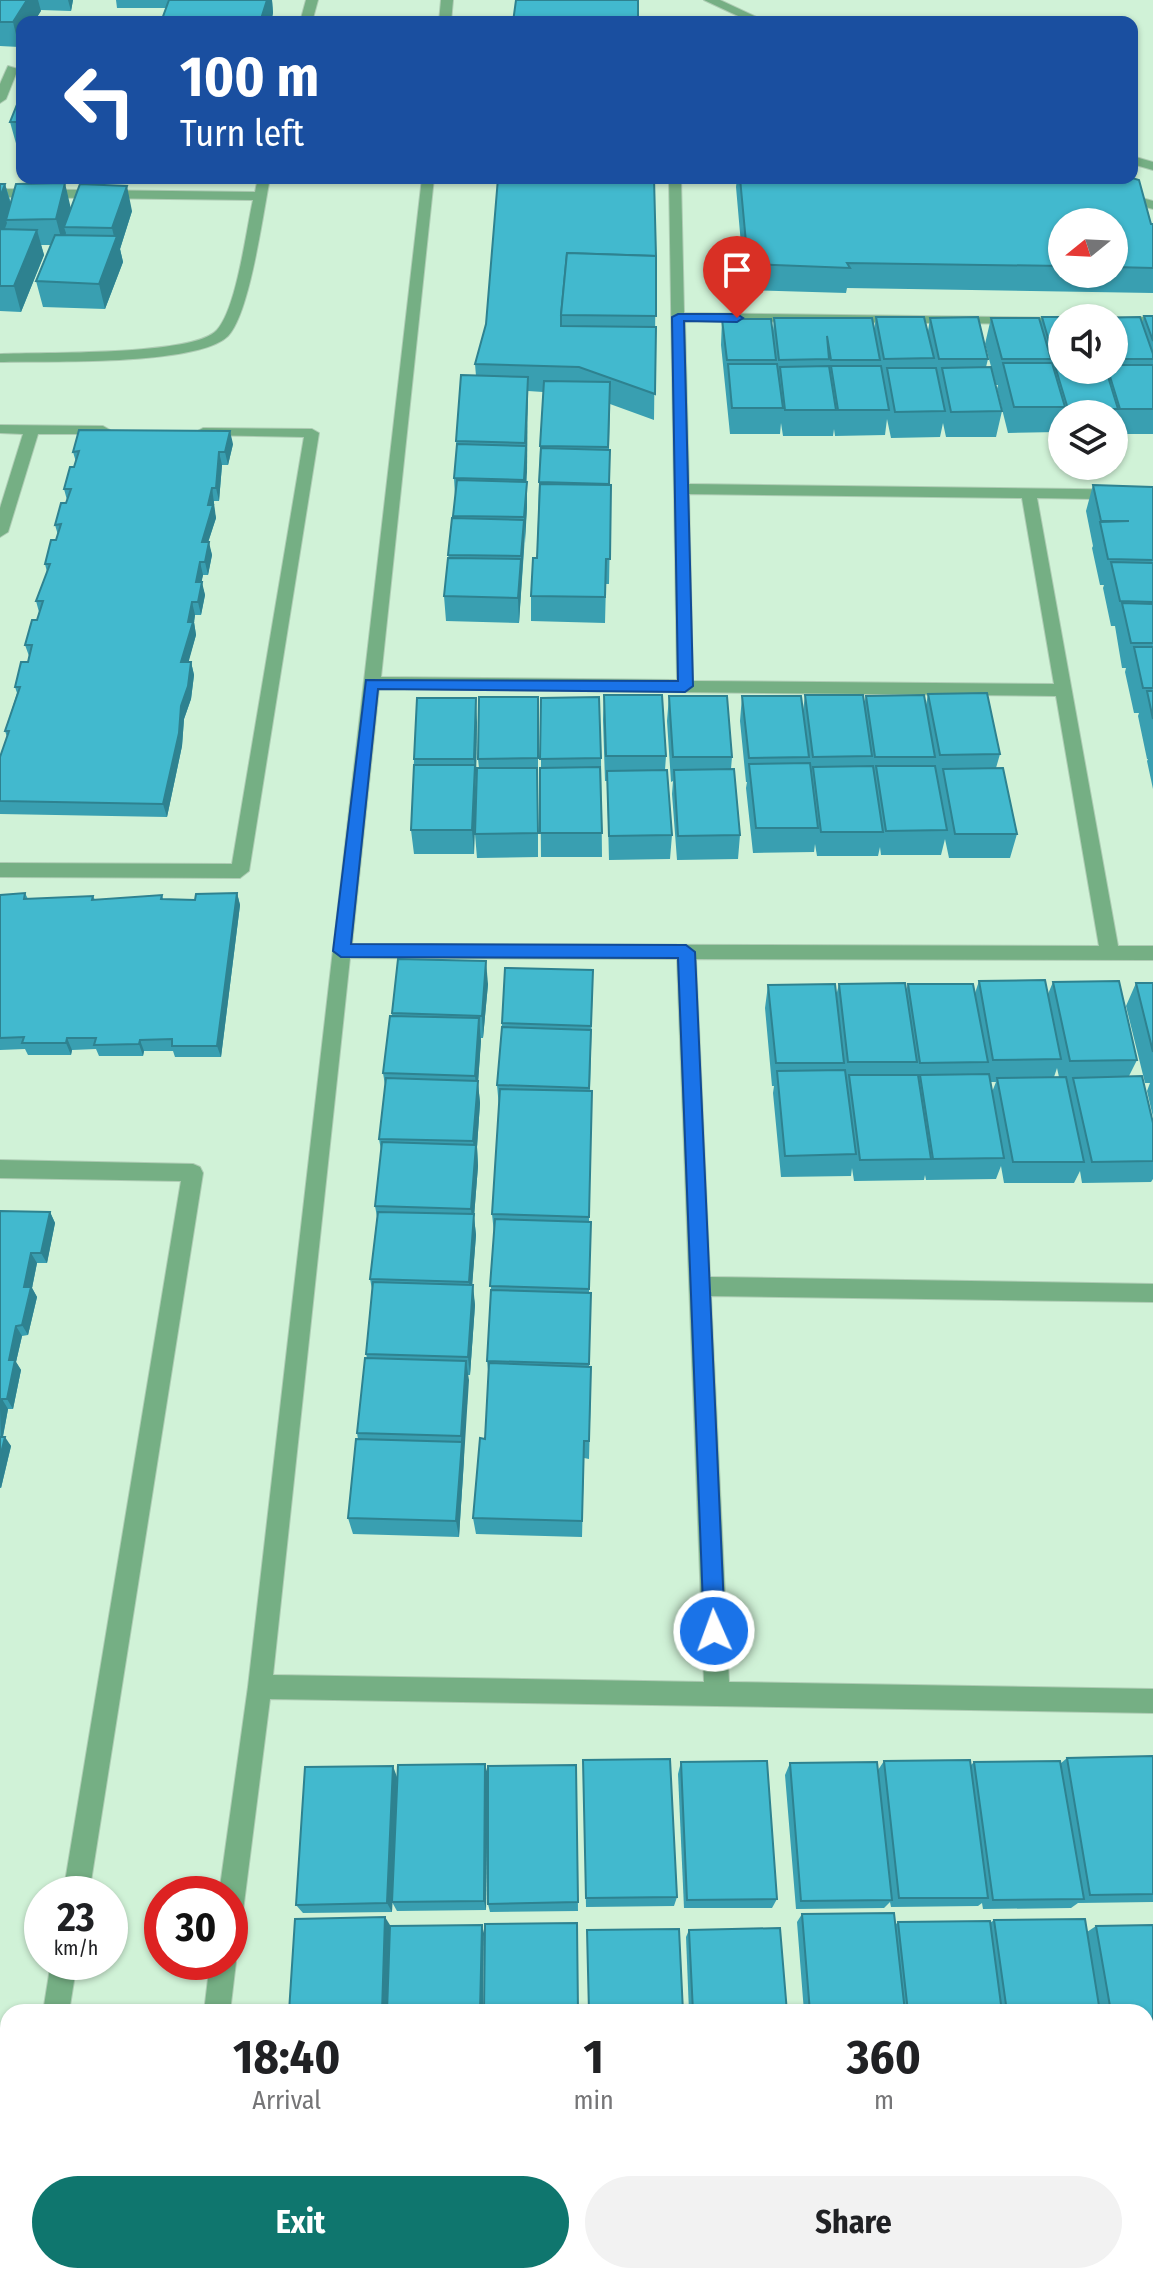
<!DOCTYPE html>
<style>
:root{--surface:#fff;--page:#f2f2f2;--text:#202124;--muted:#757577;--accent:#0f766e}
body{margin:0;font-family:"Fira Sans Condensed",sans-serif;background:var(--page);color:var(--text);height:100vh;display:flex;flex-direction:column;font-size:30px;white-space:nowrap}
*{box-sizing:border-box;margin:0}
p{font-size:26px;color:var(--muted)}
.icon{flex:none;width:44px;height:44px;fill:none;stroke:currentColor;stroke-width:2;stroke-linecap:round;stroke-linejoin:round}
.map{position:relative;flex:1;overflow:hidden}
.drawer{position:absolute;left:0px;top:2004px;width:1154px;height:280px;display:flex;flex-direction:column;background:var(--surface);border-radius:24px 24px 0 0;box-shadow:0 2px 6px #0004}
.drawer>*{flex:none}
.hud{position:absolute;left:16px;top:16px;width:1122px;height:168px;border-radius:16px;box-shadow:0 2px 6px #0004;background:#1a4fa0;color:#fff;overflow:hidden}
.needle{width:52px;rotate:252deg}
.tools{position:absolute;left:1048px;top:208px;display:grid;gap:16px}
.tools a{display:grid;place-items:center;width:80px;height:80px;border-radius:50%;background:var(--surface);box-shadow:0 2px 6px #0004;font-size:40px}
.speed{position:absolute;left:24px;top:1876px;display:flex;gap:16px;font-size:40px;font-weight:700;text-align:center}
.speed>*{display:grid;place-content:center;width:104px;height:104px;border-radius:50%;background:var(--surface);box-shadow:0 2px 6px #0004;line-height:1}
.speed small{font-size:20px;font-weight:400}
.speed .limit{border:12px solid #d22;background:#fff;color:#111}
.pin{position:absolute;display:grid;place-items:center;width:68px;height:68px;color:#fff;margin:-82px -34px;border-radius:50% 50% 50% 0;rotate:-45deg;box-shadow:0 0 8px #0007}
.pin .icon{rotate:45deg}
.me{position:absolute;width:88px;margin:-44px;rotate:358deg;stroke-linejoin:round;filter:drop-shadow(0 0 6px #0008)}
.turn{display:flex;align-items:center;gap:28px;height:168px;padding:0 32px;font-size:36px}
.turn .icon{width:104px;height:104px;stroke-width:2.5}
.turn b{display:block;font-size:56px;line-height:68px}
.eta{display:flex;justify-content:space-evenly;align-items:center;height:136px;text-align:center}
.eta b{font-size:48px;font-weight:700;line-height:56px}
.primary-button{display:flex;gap:16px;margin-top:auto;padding:16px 32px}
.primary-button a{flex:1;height:92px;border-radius:48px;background:var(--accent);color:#fff;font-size:32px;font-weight:700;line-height:92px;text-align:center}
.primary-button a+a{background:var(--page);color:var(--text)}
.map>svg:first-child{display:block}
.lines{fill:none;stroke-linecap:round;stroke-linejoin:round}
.minor-casing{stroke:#aeccb4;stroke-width:2}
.tertiary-casing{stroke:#aeccb4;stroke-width:2}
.minor{fill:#75af84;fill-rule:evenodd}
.tertiary{fill:#75af84;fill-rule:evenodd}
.wall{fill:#399fb1;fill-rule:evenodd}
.shaded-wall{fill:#2e8290}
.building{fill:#42b9ce;stroke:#2e8290;stroke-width:2}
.route{fill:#1a73e8;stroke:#114b97;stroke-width:2}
</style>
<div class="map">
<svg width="1153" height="2284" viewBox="0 0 1153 2284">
<rect width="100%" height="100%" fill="#d0f2d7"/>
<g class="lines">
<g class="minor-casing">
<g id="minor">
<polygon points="306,0 318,0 312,22 300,22"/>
<polygon points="441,0 453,0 451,22 439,22"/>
<polygon points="8,66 18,69 6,99 0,103 0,84"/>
<path d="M258,178h12c-7,35 -20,135 -42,158 -30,30 -183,25 -228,26v-8c40,-2 195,2 217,-24 20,-23 29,-99 36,-130l-253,-3v-8l255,3z"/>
<path d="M422,178h12l-53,499 296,3 -8,-502h12l3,135 383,5h-5v6l-377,-3 4,163 464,6v10l-116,-2 81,448h35v14l-457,-1 14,318 443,7v18l-442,-6 18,386 424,7v24l-883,-14 -27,212 -4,9 -9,4v-30h-11l29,-207zM689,494l333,4 32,186 -361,-3zM379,689l677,7 43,250 -747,-2zM350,958l327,1 27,723 -431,-7z"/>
<polygon points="1121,192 1153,201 1153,209 1116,199 1116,193"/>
<polygon points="1114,317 1153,317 1153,325 1114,325 1114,318 1109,318"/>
<polygon points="0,425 103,426 110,430 103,434 38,434 8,532 0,537 0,508 23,434 0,433"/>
<polygon points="203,428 312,429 319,433 249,871 240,878 0,877 0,863 232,864 304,437 198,435 196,432"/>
<polygon points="0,1160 193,1164 200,1167 203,1173 89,1894 63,1894 181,1181 0,1178"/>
<polygon points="230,1952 236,1962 230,2012 204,2012 210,1962 230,1962"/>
<polygon points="51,1962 77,1962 69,2012 43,2012"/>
<rect x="0" y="2044" width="8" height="26"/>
<polygon points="1146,2263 1153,2263 1153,2284 1088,2284 1085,2276 1146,2276"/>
<polygon points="187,2276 215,2276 214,2284 186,2284"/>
<rect x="722" y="2276" width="28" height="8"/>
</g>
</g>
<g class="tertiary-casing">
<g id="tertiary">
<polygon points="704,0 720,0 767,22 751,22"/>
<polygon points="1132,156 1153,162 1153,170 1132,164"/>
</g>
</g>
<use href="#minor" class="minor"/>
<use href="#tertiary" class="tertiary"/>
</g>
<g class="wall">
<polygon points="0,0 73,0 71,11 41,10 34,22 22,22 19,47 0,46"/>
<polygon points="116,0 272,0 273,13 271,22 161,22 166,8 117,8"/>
<polygon points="22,92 22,147 17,147 10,122"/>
<path d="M737,178h395l19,46h2v69l-306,-5 -1,5 -101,-3 -9,-103zM1062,222h52v52h-52z"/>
<polygon points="0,184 5,184 11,203 132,211 120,249 123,262 105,309 43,307 36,281 51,245 41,245 44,255 21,312 0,311"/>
<polygon points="656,256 654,420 610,404 609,450 610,450 609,485 611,485 609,584 606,584 605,623 531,621 531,596 537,558 540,446 543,392 528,391 526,447 527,507 519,623 446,621 444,596 455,496 454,478 457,451 456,441 476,376 475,364"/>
<polygon points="1144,316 1153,316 1153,434 1114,434 1114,414 1062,414 1062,435 1061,435 1059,429 1058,432 1008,433 997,389 998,385 996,385 985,344 991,318 1041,323 1042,317 1062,318 1062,370 1114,370 1114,318 1142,323"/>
<polygon points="876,317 928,331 930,318 988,359 986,367 1002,411 996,437 946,437 943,423 940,437 891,438 887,419 885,435 835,436 834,429 833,436 783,436 781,423 780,434 730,434 721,345 722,319 773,331 774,318 874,330"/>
<polygon points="233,444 228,465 222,465 219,501 214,501 213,506 216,518 208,542 212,555 208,575 203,575 201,582 205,595 201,615 195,615 194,622 196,635 188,662 191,662 194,675 191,699 184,719 182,746 167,817 0,814 0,757 7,737 5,731 17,693 15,687 28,662 29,656 25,645 37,620 39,612 36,601 47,572 45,564 56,540 58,535 55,525 67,500 64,489 76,462 73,452"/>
<polygon points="1093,485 1153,487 1153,789 1147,761 1148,759 1147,759 1138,716 1139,713 1134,713 1125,672 1126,668 1122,668 1115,626 1111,626 1103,588 1104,585 1100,585 1092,548 1093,546 1086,511"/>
<polygon points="928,694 1000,754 996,768 1017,834 1010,858 949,858 945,839 941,855 881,855 880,847 878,856 817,856 815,844 814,852 753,853 746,788 747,782 746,782 740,721 742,696 803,711 805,695 864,704 866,696 926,705"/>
<polygon points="604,695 666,756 665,770 672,835 670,859 609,860 607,781 605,781 603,720"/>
<polygon points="669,696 732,757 731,769 740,835 738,859 677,860 672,794 673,781 671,782 667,721"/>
<polygon points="538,697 538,857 477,858 475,834 479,768 478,759"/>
<polygon points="541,698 601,758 602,857 541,857 540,768 541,768"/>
<polygon points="477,722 474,854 414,854 411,830 414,759"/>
<polygon points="25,893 28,899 93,896 95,900 162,895 163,899 195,900 237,893 240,905 221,1057 175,1057 173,1051 144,1051 143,1056 99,1056 96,1049 72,1050 71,1055 28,1055 25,1049 0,1050 0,895"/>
<polygon points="593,970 590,1091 589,1222 589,1366 591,1385 589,1459 584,1458 582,1537 476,1534 473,1518 485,1439 489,1378 487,1361 494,1233 492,1214 499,1107 497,1085 502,1023"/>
<path d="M979,981l69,13 5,-12 84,78 -8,16 24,47v56l-2,3 -69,1 -2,-12 -6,12h-70l-3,-17 -5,13 -70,1 -1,-5 -1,5 -70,1 -2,-13 -1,8 -70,1 -8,-84 1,-7h-2l-7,-78 3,-23 68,11 3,-12 67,7 2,-7 67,9zM1057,1068l2,9h-5zM990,1082h6l-4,10z"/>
<polygon points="1136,983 1153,983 1153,1117 1147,1091 1150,1083 1145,1083 1126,1006"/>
<polygon points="488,984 483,1038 481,1038 478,1083 480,1103 477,1147 478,1166 474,1217 476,1235 472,1285 475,1305 470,1375 468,1375 463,1453 464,1460 459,1537 353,1534 348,1518 358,1439 357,1433 367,1358 366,1354 372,1289 370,1279 377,1217 375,1206 381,1150 379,1139 385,1085 383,1073 392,1013"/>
<polygon points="0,1211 50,1212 55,1223 47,1263 37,1263 32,1288 37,1297 28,1335 22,1336 16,1362 21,1370 13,1409 8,1409 3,1437 11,1446 1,1488 0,1488"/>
<polygon points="1153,1756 1153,1902 1078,1903 1071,1908 983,1909 982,1903 978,1906 891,1907 890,1902 884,1908 796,1909 785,1775 790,1763 878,1770 884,1761 970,1766 974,1762 1060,1764 1067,1758"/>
<polygon points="583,1760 677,1897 674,1906 586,1907"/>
<polygon points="681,1762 777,1899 772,1908 684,1908 678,1774"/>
<polygon points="576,1765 578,1911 490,1912 488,1904"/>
<polygon points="488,1775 486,1910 397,1911 392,1902"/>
<polygon points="397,1777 392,1912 303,1913 296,1905"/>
<polygon points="802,1914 895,1925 898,1922 990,1923 994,1920 1087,1932 1096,1926 1153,1925 1153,2082 1146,2082 1146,2012 804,2012 797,1922"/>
<polygon points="689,1930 787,2012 689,2012 686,1937"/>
</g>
<g class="shaded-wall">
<polygon points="27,0 38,0 41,11 34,22 22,22 22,42 19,47 13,22"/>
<polygon points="68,0 73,0 71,11"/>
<polygon points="267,0 272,0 273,13 271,22 260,22"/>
<polygon points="65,183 71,209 64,227 66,233 63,245 56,219"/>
<polygon points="5,184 12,209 6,220 7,223 0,242 0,197"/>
<polygon points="127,186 132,211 120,249 123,262 105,309 99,284 115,241 112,228"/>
<polygon points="37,230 44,255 21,312 14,286"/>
<polygon points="528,377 527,472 524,506 524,480"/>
<polygon points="230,431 233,444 228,465 225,452"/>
<polygon points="219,452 222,465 219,501 216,488"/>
<polygon points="527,482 527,507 525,543 524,517"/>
<polygon points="212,488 216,518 204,555 202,542"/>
<polygon points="524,520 524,545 519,623 518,598"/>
<polygon points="209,542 212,555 208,575 205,562"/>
<polygon points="200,562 203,575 199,595 196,582"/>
<polygon points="202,582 205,595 201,615 198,602"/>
<polygon points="192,602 195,615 194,622 196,635 185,675 181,662"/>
<polygon points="191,662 194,675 191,699 184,719 182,746 167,817 163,804 181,706"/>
<polygon points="476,698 477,722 476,784 474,759"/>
<polygon points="475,765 476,789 474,854 472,830"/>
<polygon points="237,893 240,905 221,1057 217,1046"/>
<polygon points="486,961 488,984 483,1038 482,1016"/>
<polygon points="479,1018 481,1041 478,1083 480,1103 477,1147 478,1166 474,1217 476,1235 471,1301 469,1282 473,1227 471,1209 475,1160 473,1141 477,1095 475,1076"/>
<polygon points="67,1038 72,1050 71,1055 66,1043"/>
<polygon points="140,1040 144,1051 143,1056 139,1044"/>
<polygon points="50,1212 55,1223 47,1263 41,1253"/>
<polygon points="31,1253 37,1263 32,1288 37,1297 28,1335 22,1325 24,1287"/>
<polygon points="473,1285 475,1305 470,1375 468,1357"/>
<polygon points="16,1326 22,1336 16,1362 21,1370 13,1409 7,1399 9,1360"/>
<polygon points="466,1361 469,1380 459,1537 456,1521"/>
<polygon points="2,1399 8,1409 1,1446 0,1409"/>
<polygon points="5,1437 11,1446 1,1488 0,1486 0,1457"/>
<polygon points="485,1764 488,1775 486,1910 484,1901"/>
<polygon points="393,1766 397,1777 392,1912 387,1903"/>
<polygon points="385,1917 390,1925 387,2012 382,2012"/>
<polygon points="482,1925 484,1933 483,2012 480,2012"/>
</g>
<g class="building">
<polygon points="0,0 27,0 13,22 0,22"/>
<polygon points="169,0 267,0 260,22 161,22"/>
<polygon points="516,0 638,0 638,19 650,18 650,22 513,22"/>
<polygon points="22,92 22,122 10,122"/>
<polygon points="498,178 654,178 656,256 567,253 561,315 561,326 656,327 655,394 579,367 475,364 486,324"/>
<polygon points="740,178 1132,178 1139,180 1151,224 1153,224 1153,268 1114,267 1114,222 1062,222 1062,266 847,263 850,268 748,264"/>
<polygon points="65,183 56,219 6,220 16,184"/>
<polygon points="0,184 5,184 0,197"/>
<polygon points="80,184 127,186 112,228 64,227"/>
<polygon points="0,229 37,230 14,286 0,286"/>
<polygon points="55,235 117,236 99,284 36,281"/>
<polygon points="567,253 656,256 656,316 561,315"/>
<polygon points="1144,316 1153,316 1153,341"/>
<polygon points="876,317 924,317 934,358 884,359"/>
<polygon points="978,317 988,359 939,359 930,318"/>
<polygon points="1042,317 1090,317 1091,318 1062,318 1062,359 1054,359"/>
<polygon points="1140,317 1153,354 1153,359 1114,359 1114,318 1093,318"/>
<polygon points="774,318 872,318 880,360 831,360 827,336 829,359 779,360"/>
<polygon points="991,318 1039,318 1051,359 1002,359"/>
<polygon points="722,319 771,319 776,360 727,360"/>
<polygon points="1003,363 1052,363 1065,407 1014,407"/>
<polygon points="728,364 777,364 783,408 732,408"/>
<polygon points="1114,365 1153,365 1153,409 1120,409 1108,370 1114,370"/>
<polygon points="829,366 836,410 785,410 780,367"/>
<polygon points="831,366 881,366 889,410 838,410"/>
<polygon points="1055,366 1062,366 1062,370 1106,370 1118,409 1068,409"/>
<polygon points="991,367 1002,411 951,412 942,368"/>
<polygon points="887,368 936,368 945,411 895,412"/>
<polygon points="461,375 528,377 525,443 456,441"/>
<polygon points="544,381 610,382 608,447 540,446"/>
<polygon points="79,430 230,431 225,452 219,452 216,488 212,488 208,505 213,505 202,542 209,542 205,562 200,562 196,582 202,582 198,602 192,602 188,622 193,622 181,662 191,662 188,686 181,706 179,733 163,804 0,801 0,757 9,731 5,731 20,687 15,687 21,662 28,662 32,645 25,645 32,620 37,620 43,601 36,601 50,564 45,564 51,540 56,540 61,524 55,525 61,503 66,503 71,489 64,489 70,467 74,467 79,451 73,452"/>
<polygon points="457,444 526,446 524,480 454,478"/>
<polygon points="541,448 610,450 609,484 539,482"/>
<polygon points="457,480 527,482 524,517 453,516"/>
<polygon points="540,484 611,485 610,559 606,559 605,597 531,596 533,558 537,558"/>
<polygon points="1093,485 1153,487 1153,560 1108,559 1100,522 1129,521 1101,521"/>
<polygon points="452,518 524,520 521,556 448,555"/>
<polygon points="448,558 521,559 518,598 444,596"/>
<polygon points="1111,562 1153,563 1153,602 1120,601"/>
<polygon points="1122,603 1153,604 1153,643 1131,643"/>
<polygon points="1134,647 1153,647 1153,688 1143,688"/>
<polygon points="1147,691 1153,691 1153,719"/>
<polygon points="987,693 1000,754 940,755 928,694"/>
<polygon points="604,695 662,695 666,756 606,756"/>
<polygon points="805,695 863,695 872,756 813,757"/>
<polygon points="924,695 935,757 875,757 866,696"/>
<polygon points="669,696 727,696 732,757 673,757"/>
<polygon points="742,696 801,696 809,757 749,758"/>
<polygon points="479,697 538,697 538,758 478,759"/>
<polygon points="599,697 601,758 540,759 541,698"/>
<polygon points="417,698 476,698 474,759 414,759"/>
<polygon points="810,763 818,828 756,828 749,764"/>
<polygon points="414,765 475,765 472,830 411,830"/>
<polygon points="873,766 883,832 821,832 813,767"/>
<polygon points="876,766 935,766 947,830 886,831"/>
<polygon points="600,767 602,833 540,833 540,768"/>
<polygon points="477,768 537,768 538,833 475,834"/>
<polygon points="1003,768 1017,834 955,834 943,769"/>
<polygon points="734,769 740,835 678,836 674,770"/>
<polygon points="667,770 672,835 609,836 607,771"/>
<polygon points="25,893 24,899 93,896 92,900 162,895 161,899 195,900 196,894 237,893 217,1046 172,1046 172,1039 140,1040 139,1044 94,1045 96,1038 67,1038 66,1043 22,1043 24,1037 0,1038 0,895"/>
<polygon points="398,959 486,961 482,1016 392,1013"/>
<polygon points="505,968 593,970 591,1026 502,1023"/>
<polygon points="1045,980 1061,1059 993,1060 979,981"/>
<polygon points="1119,981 1137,1060 1070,1061 1053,982"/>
<polygon points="905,983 917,1062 848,1062 839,984"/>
<polygon points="1136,983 1153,983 1153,1052"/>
<polygon points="835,984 844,1063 776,1063 768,985"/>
<polygon points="908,984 973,984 988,1062 920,1063"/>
<polygon points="390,1016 479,1018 475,1076 383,1073"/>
<polygon points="502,1027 591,1030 589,1088 497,1085"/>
<polygon points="845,1070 856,1154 785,1156 777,1071"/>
<polygon points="989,1074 1004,1158 933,1159 920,1075"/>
<polygon points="849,1075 918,1075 931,1159 860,1160"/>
<polygon points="1142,1076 1153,1123 1153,1161 1092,1162 1073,1078"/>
<polygon points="1066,1077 1084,1162 1013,1162 997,1078"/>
<polygon points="386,1078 478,1081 473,1141 379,1139"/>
<polygon points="500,1089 592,1091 589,1217 492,1214"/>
<polygon points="382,1142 476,1145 471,1209 375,1206"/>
<polygon points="0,1211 50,1212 41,1253 31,1253 24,1287 31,1287 22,1325 16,1326 9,1360 15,1360 7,1399 2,1399 0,1409"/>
<polygon points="378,1212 474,1214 469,1282 370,1279"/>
<polygon points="495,1219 591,1222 589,1289 490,1286"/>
<polygon points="373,1282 473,1285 468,1357 366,1354"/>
<polygon points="491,1290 591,1293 589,1364 487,1361"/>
<polygon points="365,1358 466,1361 461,1436 357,1433"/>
<polygon points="489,1363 591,1367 589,1441 584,1441 582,1521 473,1518 480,1438 485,1439"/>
<polygon points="0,1437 5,1437 0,1457"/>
<polygon points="356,1439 462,1442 456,1521 348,1518"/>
<polygon points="1153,1756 1153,1894 1090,1895 1067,1758"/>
<polygon points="670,1759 677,1897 586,1898 583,1760"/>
<polygon points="970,1760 988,1898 899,1898 884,1761"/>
<polygon points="767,1761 777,1899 687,1900 681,1762"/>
<polygon points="1060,1761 1084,1899 993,1900 974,1762"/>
<polygon points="877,1762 892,1900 801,1901 790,1763"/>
<polygon points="485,1764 484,1901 392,1902 398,1765"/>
<polygon points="576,1765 578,1902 488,1904 488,1766"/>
<polygon points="393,1766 387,1903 296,1905 305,1767"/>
<polygon points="894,1913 905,2012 810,2012 802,1914"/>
<polygon points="385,1917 382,2012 289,2012 295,1919"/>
<polygon points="1085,1919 1100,2012 1007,2012 994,1920"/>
<polygon points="990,1921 1002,2012 908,2012 898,1922"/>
<polygon points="577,1923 578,2012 484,2012 485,1924"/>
<polygon points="482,1925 480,2012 387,2012 390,1926"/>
<polygon points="1153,1925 1153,2078 1146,2078 1146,2012 1111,2012 1096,1926"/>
<polygon points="780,1928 787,2012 693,2012 689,1930"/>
<polygon points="679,1929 683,2012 589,2012 587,1930"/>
</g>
<polygon class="route" points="678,314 737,314 743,318 737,322 684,321 693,686 685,692 378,689 351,944 686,945 695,952 725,1631 722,1639 714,1642 707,1639 704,1631 678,958 341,957 333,951 366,680 678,681 672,317"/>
</svg>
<div class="tools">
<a><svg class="needle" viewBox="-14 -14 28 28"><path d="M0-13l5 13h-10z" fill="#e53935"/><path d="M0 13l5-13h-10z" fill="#757577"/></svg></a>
<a><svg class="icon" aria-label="sound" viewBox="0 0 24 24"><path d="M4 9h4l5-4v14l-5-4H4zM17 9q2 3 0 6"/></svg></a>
<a><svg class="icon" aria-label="layers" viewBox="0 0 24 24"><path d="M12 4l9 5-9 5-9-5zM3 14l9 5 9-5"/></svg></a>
</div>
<div class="speed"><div>23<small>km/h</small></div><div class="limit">30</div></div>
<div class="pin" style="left:737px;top:318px;background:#d93025"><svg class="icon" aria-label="arrive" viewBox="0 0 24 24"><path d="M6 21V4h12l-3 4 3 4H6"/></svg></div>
<svg class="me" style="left:714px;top:1631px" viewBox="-20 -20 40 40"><circle r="17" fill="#1a73e8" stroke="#fff" stroke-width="3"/><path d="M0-11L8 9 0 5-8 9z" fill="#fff"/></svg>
<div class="hud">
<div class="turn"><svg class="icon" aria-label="left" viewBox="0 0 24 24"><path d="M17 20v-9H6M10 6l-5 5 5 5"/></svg><div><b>100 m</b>Turn left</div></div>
</div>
<section class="drawer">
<div class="eta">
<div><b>18:40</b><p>Arrival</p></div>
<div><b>1</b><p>min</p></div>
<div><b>360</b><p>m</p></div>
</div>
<div class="primary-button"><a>Exit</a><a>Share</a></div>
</section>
</div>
